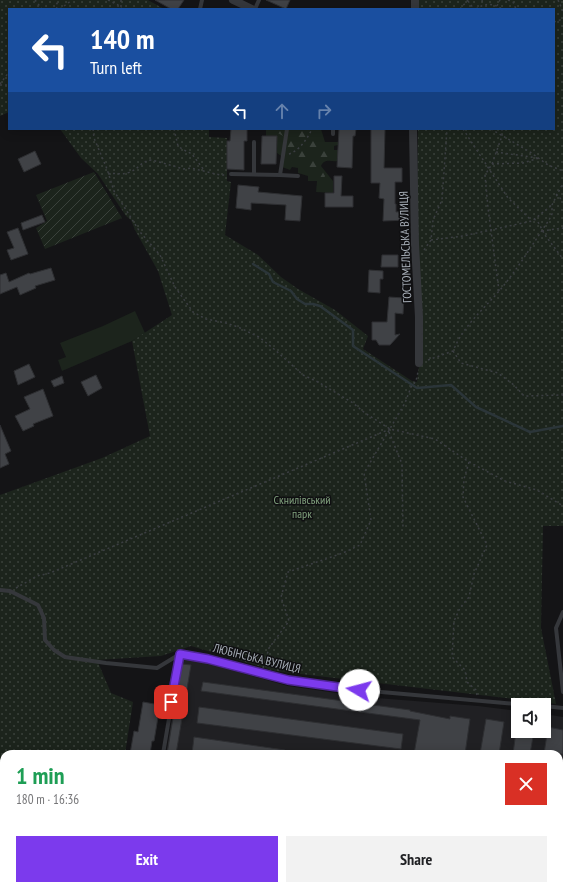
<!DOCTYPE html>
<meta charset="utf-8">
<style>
:root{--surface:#fff;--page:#f2f2f2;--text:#202124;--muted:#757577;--accent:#7c3aed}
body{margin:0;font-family:"PT Sans Narrow",sans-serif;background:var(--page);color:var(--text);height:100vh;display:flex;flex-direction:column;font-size:15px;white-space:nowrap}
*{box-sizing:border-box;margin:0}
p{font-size:13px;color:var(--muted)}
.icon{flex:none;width:22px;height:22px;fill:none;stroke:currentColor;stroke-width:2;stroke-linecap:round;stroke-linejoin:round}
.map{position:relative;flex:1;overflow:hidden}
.sheet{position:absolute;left:0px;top:750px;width:563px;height:140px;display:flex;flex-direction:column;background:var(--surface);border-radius:12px 12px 0 0;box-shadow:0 2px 10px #0003}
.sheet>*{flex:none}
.banner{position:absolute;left:8px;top:8px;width:547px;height:122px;border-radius:0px;box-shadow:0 2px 10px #0003;background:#1a4fa0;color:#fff;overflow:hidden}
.controls{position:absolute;left:511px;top:698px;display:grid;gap:8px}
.controls a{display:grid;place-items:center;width:40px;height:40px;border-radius:0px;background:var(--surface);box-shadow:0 2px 10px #0003;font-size:20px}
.pin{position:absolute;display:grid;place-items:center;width:34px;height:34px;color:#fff;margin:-17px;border-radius:8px;box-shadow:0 2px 6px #0006}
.me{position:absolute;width:44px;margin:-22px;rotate:278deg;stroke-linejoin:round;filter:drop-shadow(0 0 3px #0008)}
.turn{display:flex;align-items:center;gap:14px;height:84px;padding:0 16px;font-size:18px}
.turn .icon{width:52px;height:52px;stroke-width:2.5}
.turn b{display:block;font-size:28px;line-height:34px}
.lanes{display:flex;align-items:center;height:38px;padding:0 16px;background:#0003;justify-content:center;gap:20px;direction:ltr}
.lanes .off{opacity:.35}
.round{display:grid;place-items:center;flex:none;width:42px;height:42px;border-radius:0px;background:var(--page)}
.summary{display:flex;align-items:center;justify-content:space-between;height:68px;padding:0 16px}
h1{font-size:24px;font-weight:700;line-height:30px;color:#1e9e55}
.cta{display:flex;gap:8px;margin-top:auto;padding:8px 16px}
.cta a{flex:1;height:46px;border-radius:0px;background:var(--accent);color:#fff;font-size:16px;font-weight:700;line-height:46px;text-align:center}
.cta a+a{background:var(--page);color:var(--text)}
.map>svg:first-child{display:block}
.built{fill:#202023}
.grass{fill:#1c241c}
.forest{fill:url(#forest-firs)}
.park{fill:url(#park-dots)}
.garden{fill:url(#garden-furrows)}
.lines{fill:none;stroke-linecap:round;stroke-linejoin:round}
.stream{stroke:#2b3539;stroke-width:2.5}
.building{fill:#404246;stroke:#2e2f32}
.path{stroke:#3b3e42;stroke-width:1.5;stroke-dasharray:2 3;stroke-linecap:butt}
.lane{stroke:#35373b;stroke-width:4}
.street{stroke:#35373b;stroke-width:8}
.secondary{stroke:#43464b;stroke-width:11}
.route-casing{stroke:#51269a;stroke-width:10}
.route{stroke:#7c3aed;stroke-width:7}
.labels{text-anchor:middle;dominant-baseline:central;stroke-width:3;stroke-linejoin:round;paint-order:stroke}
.street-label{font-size:12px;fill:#a6adb6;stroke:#0f0f11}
.park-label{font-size:12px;fill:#80a07d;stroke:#0f0f11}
</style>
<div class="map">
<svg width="563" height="890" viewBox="0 0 563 890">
<defs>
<pattern id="forest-firs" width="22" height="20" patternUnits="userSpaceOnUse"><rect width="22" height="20" fill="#1c241c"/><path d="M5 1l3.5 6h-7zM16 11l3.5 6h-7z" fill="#3a413b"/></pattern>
<pattern id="park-dots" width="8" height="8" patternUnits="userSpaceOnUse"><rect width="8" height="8" fill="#1c241c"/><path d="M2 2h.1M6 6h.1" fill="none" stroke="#3a413b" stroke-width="1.8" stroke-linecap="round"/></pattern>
<pattern id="garden-furrows" width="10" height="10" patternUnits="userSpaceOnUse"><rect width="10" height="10" fill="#1c241c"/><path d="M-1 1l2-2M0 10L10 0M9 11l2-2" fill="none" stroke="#3a413b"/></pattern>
</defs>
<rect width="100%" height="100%" fill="#141416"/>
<polygon class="built" points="182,656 288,686 364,697 478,706 518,711 518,731 544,731 544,714 563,717 563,866 559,865 559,754 166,754"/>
<g class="grass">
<path d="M266,129h55l4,13h13v3l-4,1v4h4l-1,11c-6,1 -12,-3 -16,5l12,15v12l-17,-1 1,-11h-9v-5l-10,-3v-5l-6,-1 -2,3 -8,-3 2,-9 -7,-5v-16l-11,-1z"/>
<polygon points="135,311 145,333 132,341 62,371 58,360 66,357 60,343 103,326"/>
</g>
<path class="forest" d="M271,129h47l1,12 3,4 11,4 2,4 -1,4c-14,4 -17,5 -9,19l-2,4 -3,1 -7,-8 -18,-9 -7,-6c0,-6 0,-17 -5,-22 -4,-3 -8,-3 -12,-7z"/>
<g class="park">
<polygon points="0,0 148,0 164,9 9,9 9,112 0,116"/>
<polygon points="418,0 563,0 563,526 543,526 541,628 556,704 275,671 191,646 161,656 97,660 111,693 133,702 125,754 4,754 4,800 0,813 0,495 102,458 150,436 132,341 172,315 158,271 135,230 131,220 126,216 98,174 81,158 60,129 209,129 209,137 227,138 227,181 231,182 225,235 258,255 281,277 298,289 335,310 368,336 363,349 412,381 417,382 419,366 417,194 418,129 554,129 554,9 418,9"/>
</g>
<polygon class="garden" points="94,172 122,218 45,249 36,228 47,221 36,195"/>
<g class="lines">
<polyline class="stream" points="253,264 269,274 273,282 291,291 297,299 305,304 313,304 320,306 353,330 353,346 417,388 451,385 476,407 530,432 563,426"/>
</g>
<g class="building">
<polygon points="155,0 184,0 178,9 171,9"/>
<polygon points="266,0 290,0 286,9"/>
<polygon points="231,129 247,129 247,141 244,141 244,170 227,169 227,141 230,141"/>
<polygon points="339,129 356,129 355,136 353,136 352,168 337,167"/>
<polygon points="371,129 385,129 384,168 402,168 402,182 395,182 395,204 396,204 396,212 409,211 409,220 383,221 384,199 379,198 380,183 371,183"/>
<polygon points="262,136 277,136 276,164 261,164"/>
<polygon points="35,151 41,164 24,172 18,159"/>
<polygon points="334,176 342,176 341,196 353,196 353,207 325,207 325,193 334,193"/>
<polygon points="238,185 259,187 258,192 302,196 300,221 285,220 286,205 251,203 251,210 236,208"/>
<polygon points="42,215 45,222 23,230 21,223"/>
<polygon points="18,228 28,254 11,260 7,250 14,248 7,232"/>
<polygon points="382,255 398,255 398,267 381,267"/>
<polygon points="51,268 55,280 35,286 36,288 20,295 17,287 0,294 0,275 6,273 9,282 29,273 30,274"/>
<polygon points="369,270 383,271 383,279 380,279 380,293 368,292"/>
<polygon points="389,297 404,298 403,314 395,313 395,335 400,334 390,345 379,345 376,340 372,340 372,322 387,322"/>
<polygon points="29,364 35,377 18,385 14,371"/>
<polygon points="96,375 102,388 88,396 81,382"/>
<polygon points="62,376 64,383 54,387 51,381"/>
<polygon points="43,389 53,416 33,424 34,426 23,431 15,416 30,409 24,397"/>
<polygon points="0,425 11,451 5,454 9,464 0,468"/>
<polygon points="182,664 191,665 176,754 167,754"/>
<polygon points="203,682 410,710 410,711 450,719 450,716 470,719 465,754 414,754 420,720 201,691"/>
<polygon points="143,702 160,705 154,741 152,741 150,754 130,754 134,731 138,732"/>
<polygon points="199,707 403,734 401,749 197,723"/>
<polygon points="486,719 504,722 499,754 480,754"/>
<polygon points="548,727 563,730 563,754 544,754"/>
<polygon points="516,731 534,731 530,754 513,754"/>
<polygon points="194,737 285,750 285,754 192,754"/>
</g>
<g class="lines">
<g class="path">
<polyline points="35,0 42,9"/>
<polyline points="108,0 118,5 122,9"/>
<polyline points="121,0 121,8"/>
<polyline points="482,0 483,5"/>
<polyline points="508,0 513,2 516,9"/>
<polyline points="558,0 563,11"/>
<polyline points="468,1 474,9"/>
<polyline points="497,6 500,0"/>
<polyline points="57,9 56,5 59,0"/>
<polyline points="60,9 72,0"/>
<polyline points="460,9 468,0"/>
<path d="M476,9c9,-6 17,-6 26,0"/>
<polyline points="554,22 563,19"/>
<polyline points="0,84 9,72"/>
<polyline points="0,85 9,85"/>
<polyline points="93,129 94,138 107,169 114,191 140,232 160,255 175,287 193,312 206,319 226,323 238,327 259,337 274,349 303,375 318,382 353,403 365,413 390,429 435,439 469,462 505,481 537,490 563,506"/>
<polyline points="174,129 178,146 182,149 192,154 204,170"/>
<polyline points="463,129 508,198 531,220"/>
<polyline points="491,129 530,152 548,165 563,171"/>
<polyline points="496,152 538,158"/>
<path d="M289,154c11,-4 18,-15 23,-25"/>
<polyline points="492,164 523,163 539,158"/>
<path d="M108,174c8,-2 12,2 22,-2 8,-3 13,-12 22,-12l32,9 7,-1 29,7h5"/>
<polyline points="556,194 563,201"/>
<polyline points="534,219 538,222 545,235 563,259"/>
<polyline points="542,231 563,228"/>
<polyline points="431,240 463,236 532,221 552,205"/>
<polyline points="424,250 431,240 433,220 442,200 447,129"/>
<polyline points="499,291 488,208 485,175 492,164 502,136 502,129"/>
<polyline points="453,351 461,363 498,373 514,385 524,396 563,395"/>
<path d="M428,360l25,-9c11,-26 29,-40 47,-61 17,-20 34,-48 49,-70l3,-6v-9l11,-22"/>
<polyline points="389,432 402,464 403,529"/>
<polyline points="469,462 464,479 463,497 487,545 474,574 469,597 460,608 454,621 452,657 465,670 467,682 476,690 477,695"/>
<polyline points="16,588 37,576 50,573 390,429"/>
<polyline points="263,668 269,648 289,621 281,597 288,572 343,553 360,545 371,520 364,473 405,403 411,387 416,381 418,372"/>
<polyline points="351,890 399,886"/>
</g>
<g class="lane">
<polyline points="200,9 202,0"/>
<polyline points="255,9 259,0"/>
<polyline points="333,129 333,134"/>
<polyline points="254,142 254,174"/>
<polyline points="231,174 280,175 287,129"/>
<polyline points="280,175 298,176"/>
<polyline points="0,590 10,591 38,605 44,618 45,640 54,650 65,657 106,663 157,668 180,654 207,659 288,680 359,690 527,705"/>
<polyline points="563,612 556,628 563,692"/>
<polyline points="544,706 563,708"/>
<polyline points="163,754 180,654"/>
</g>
<g class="street">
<polyline points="233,0 252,9"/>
<polyline points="415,0 415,9"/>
<polyline points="413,129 415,244 419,317 419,363"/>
</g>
<g class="secondary">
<polyline points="559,885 563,884"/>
<polyline points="471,890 529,886"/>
</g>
</g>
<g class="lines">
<g class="route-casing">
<polyline id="route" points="171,702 180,654 208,659 288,680 359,690"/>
</g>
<use href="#route" class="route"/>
</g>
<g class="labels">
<g class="street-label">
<text transform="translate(405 247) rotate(-92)">ГОСТОМЕЛЬСЬКА ВУЛИЦЯ</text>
<text transform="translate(257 658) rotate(14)">ЛЮБІНСЬКА ВУЛИЦЯ</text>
</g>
<g class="park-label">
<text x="302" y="499">Скнилівський<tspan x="302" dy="14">парк</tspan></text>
</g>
</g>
</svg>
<div class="controls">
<a><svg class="icon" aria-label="sound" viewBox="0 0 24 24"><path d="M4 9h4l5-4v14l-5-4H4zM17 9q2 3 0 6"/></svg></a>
</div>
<div class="pin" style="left:171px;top:702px;background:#d93025"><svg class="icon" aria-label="arrive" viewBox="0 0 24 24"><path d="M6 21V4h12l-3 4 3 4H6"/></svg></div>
<svg class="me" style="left:359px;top:690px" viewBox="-20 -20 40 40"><circle r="19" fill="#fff"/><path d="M0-13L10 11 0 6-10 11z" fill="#7c3aed"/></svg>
<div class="banner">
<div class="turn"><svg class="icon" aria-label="left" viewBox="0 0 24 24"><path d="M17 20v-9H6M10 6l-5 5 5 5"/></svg><div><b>140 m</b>Turn left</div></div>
<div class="lanes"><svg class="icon" aria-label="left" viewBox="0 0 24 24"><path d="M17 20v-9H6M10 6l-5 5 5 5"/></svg><svg class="icon off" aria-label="ahead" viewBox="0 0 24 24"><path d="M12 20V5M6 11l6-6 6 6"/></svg><svg class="icon off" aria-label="right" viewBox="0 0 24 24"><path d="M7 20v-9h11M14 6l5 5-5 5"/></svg></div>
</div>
<section class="sheet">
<div class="summary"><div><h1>1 min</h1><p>180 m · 16:36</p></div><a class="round" style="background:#d93025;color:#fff"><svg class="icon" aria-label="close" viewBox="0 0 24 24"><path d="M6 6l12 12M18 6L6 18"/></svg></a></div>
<div class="cta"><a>Exit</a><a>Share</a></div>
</section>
</div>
